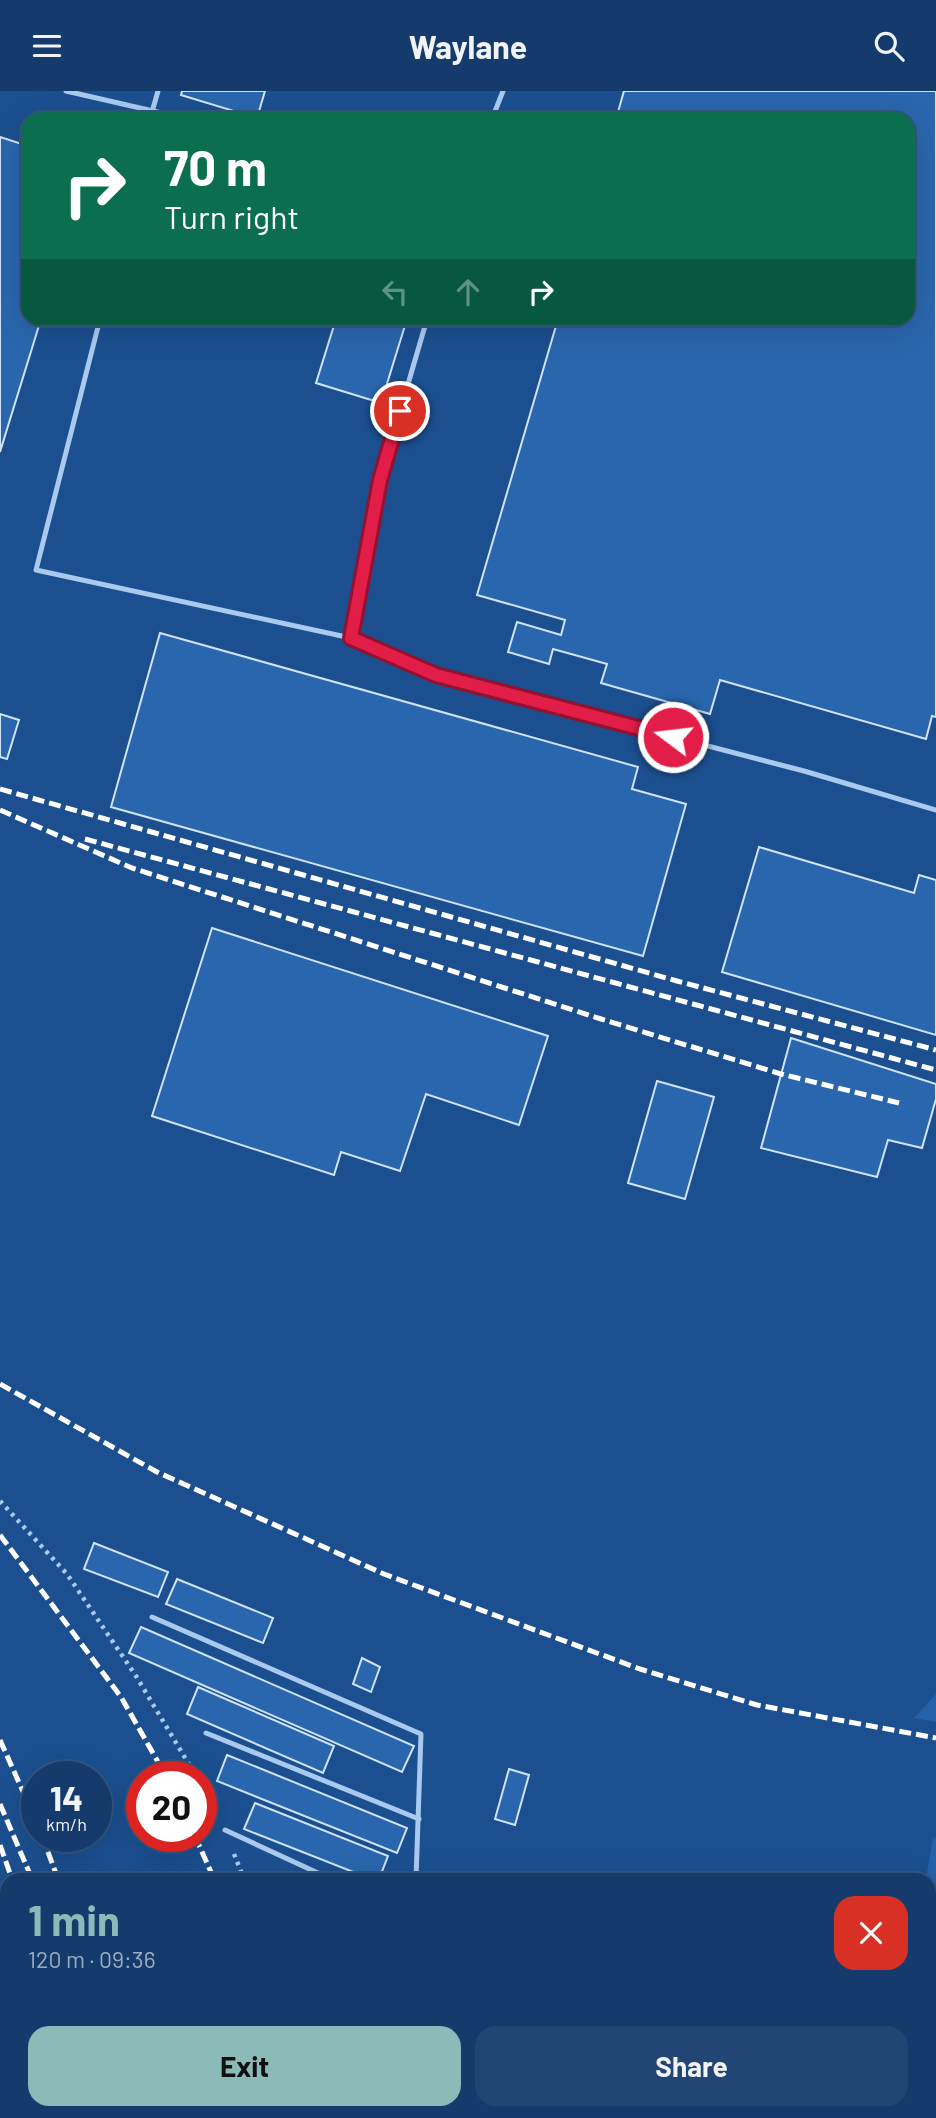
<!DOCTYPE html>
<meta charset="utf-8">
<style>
:root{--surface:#143b6b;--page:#214673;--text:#f1f3f6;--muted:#9dadc1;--line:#33557e;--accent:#8bbbb9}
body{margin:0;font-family:Barlow,sans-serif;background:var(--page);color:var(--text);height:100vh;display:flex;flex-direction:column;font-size:26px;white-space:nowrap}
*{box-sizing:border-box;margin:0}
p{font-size:23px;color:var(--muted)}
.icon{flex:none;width:38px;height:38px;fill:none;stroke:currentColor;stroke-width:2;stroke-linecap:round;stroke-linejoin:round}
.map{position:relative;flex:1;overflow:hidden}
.panel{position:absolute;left:0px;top:1782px;width:936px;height:247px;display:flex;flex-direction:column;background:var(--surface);border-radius:21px 21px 0 0;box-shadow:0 7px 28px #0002,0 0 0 2px var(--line)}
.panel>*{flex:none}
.top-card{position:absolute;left:21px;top:21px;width:894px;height:214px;border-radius:21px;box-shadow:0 7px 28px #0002,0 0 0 2px var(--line);background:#0b6e4f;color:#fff;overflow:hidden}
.speed{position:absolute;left:21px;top:1670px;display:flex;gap:14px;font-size:35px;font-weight:700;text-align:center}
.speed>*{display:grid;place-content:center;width:91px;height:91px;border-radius:50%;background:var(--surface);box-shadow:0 7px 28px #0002,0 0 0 2px var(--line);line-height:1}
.speed small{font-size:18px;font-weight:400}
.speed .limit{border:10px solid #d22;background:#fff;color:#111}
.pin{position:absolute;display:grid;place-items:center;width:60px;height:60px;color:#fff;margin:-30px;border:4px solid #fff;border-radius:50%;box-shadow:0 2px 7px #0007}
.me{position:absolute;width:77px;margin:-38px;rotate:285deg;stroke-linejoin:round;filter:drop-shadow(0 0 5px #0008)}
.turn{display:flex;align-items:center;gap:24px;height:147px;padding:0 28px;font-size:32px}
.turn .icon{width:91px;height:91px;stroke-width:2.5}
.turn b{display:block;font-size:49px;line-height:60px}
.lanes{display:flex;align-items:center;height:66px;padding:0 28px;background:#0003;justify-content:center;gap:35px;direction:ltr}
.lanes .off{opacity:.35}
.round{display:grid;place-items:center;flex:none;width:74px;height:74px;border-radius:21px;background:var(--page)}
.headline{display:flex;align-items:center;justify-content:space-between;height:119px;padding:0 28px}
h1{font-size:42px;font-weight:700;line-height:52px;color:var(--accent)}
.cta{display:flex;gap:14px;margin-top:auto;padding:14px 28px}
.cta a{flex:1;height:80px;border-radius:21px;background:var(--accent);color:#111;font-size:28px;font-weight:700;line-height:80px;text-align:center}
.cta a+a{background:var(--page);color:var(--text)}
header{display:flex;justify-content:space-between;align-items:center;height:91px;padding:0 28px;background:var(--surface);font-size:32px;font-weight:700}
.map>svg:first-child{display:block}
.green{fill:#2461a8}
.building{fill:#2a66ad;stroke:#cfe3fa;stroke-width:2}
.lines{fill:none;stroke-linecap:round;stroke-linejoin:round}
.path{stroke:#a9c9ee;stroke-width:4.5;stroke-dasharray:3.5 5;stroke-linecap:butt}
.lane{stroke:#a9c9ee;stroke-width:5}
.rail{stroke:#fff;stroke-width:5;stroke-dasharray:12 5;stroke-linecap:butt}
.route-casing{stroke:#92132f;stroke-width:18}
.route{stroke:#e11d48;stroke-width:12}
</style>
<header><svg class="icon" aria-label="menu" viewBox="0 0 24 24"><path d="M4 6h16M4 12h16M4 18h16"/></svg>Waylane<svg class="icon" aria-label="search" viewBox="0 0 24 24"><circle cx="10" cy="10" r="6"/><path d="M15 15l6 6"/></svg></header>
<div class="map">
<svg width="936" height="2027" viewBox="0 0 936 2027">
<rect width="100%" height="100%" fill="#1b4f8f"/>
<g class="green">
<polygon points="936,1603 936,1631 914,1627"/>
<polygon points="933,1746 936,1747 936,1901 929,1899 929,1788 926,1788"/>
<polygon points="220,2021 271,2021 272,2027 220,2027"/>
<polygon points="718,2021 828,2021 827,2027 717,2027"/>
</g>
<g class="building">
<polygon points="182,0 265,0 257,27 181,4"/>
<polygon points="624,0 936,0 936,626 932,625 926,648 720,589 710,623 601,592 607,573 553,558 549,573 508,561 517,531 561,544 565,529 477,504 558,228 908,228 908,28 616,28"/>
<polygon points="0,46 28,55 28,228 41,228 0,361"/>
<polygon points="336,228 407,228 381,312 316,292"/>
<polygon points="160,542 638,676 632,698 686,713 643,865 111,716"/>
<polygon points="0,623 19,629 7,668 0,666"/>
<polygon points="759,756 914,802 919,784 936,789 936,944 722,881"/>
<polygon points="212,837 548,945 519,1034 426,1003 400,1080 341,1061 334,1084 152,1025"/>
<polygon points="791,947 936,993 936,1008 922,1057 888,1049 877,1086 761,1057"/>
<polygon points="657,990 714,1006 685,1108 628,1092"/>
<polygon points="94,1452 168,1481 158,1506 84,1478"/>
<polygon points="177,1488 273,1527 263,1552 166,1513"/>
<polygon points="141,1536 414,1655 402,1681 129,1562"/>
<polygon points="362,1567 380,1576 371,1601 353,1593"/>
<polygon points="198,1596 334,1655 323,1682 187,1623"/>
<polygon points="227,1664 407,1737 397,1762 217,1690"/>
<polygon points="509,1678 529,1684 515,1734 495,1728"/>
<polygon points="255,1712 388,1765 379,1788 371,1788 244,1738"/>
<polygon points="472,2021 585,2021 584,2027 471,2027"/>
</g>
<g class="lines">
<g class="path">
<polyline points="0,1410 67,1483 136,1585 196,1685"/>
<polyline points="201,1695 218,1723"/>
<polyline points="234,1763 244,1788"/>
<polyline points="311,2021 313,2027"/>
</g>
<g class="lane">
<polyline points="66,0 188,28"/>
<polyline points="150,28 158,0"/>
<polyline points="492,28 503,0"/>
<polyline points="100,228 36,479 351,547"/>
<polyline points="427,228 380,389 351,547 436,584 804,680 936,719"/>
<polyline points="152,1526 421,1643 416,1788"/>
<polyline points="206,1642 419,1728"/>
<polyline points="225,1739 331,1788"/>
<polyline points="929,1917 936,1918"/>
<polyline points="372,2027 372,2021"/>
<polyline points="422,2027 423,2021"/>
<polyline points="632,2027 633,2021"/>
</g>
<g class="rail">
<polyline points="0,698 677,890 936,959"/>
<polyline points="0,719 132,777 601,928 781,983 899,1012"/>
<polyline points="85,748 936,979"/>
<polyline points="0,1293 157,1381 384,1483 640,1578 757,1614 936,1647"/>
<polyline points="0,1444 121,1606 166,1685"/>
<polyline points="0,1649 37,1732"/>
<polyline points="0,1713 32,1788"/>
<polyline points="42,1745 58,1788"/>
<polyline points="195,1745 214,1788"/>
<polyline points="0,1754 12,1788"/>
<polyline points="50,2021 50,2027"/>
<polyline points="77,2021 77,2027"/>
<polyline points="121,2021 122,2027"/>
<polyline points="287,2021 288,2027"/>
</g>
</g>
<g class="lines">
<g class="route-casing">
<polyline id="route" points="400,320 380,389 351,547 436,584 673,646"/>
</g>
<use href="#route" class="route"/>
</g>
</svg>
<div class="speed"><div>14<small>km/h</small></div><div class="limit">20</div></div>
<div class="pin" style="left:400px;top:320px;background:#d93025"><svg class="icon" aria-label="arrive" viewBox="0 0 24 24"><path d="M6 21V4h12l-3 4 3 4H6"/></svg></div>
<svg class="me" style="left:673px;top:646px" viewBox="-20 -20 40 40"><circle r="17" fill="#e11d48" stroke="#fff" stroke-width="3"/><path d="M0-11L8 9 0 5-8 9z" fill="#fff"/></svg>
<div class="top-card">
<div class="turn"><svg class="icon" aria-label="right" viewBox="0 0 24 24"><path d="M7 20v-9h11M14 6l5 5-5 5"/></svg><div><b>70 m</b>Turn right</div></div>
<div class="lanes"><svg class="icon off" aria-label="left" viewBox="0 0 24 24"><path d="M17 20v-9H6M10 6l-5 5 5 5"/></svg><svg class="icon off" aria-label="ahead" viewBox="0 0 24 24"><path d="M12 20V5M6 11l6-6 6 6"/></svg><svg class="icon" aria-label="right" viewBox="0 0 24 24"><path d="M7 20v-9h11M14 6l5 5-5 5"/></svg></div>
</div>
<section class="panel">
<div class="headline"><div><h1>1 min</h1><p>120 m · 09:36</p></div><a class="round" style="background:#d93025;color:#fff"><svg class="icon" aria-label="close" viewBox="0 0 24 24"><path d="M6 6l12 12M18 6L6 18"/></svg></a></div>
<div class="cta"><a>Exit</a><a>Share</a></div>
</section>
</div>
